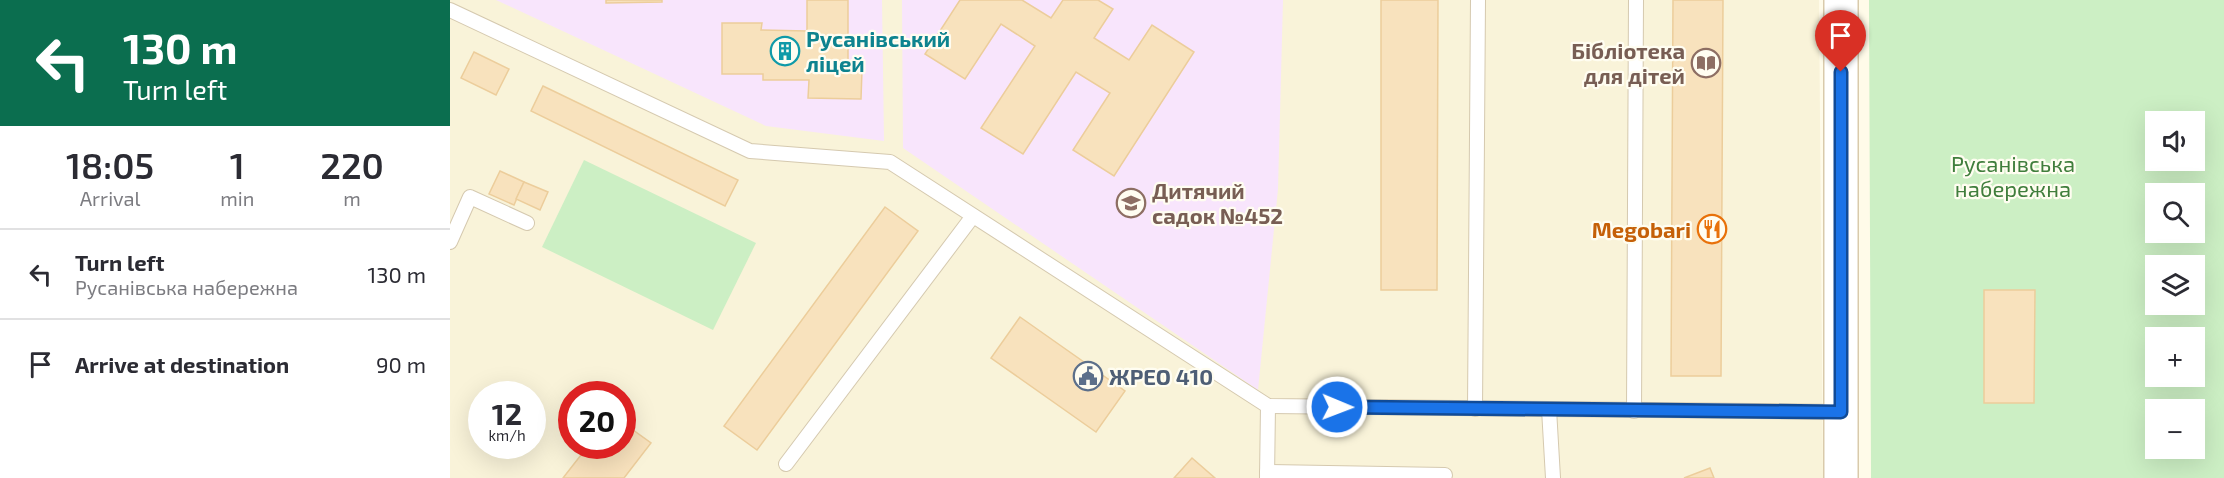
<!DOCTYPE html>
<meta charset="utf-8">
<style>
:root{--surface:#fff;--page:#f7f7f7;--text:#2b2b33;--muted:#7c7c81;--line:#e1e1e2}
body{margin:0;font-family:"Exo 2",sans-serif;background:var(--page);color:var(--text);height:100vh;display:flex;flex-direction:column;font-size:22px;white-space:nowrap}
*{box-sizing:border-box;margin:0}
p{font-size:20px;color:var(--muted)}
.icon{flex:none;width:33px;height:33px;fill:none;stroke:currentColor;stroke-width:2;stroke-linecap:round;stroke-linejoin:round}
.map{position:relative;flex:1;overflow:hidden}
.side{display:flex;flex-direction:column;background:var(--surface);width:450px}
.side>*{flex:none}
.hud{background:#0b6e4f;color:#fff;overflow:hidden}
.tools{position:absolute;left:1695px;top:111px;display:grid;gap:12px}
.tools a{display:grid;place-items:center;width:60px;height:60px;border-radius:0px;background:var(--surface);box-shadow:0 6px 24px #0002;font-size:30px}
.speed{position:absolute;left:18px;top:381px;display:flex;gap:12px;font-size:30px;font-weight:700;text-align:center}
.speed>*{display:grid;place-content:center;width:78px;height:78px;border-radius:50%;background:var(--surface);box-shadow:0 6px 24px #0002;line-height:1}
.speed small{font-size:15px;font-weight:400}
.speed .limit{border:9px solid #d22;background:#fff;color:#111}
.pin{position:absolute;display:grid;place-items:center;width:51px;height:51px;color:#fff;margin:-62px -26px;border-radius:50% 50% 50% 0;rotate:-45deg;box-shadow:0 0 6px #0007}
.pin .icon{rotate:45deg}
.me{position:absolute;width:66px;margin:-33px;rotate:91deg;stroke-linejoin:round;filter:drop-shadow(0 0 4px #0008)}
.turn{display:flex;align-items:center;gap:21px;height:126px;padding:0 24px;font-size:27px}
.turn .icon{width:78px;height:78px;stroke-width:2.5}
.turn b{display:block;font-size:42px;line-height:51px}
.eta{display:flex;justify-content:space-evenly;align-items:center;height:102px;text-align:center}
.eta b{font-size:36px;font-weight:600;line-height:42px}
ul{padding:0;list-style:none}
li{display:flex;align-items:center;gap:18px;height:90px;padding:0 24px;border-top:2px solid var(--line)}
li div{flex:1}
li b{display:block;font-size:22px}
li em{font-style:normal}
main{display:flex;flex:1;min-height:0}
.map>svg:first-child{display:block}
.residential{fill:#f9f3d9;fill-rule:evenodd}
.education{fill:#f8e5fc}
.green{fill:#ccefc4;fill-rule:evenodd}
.building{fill:#f8e2bd;stroke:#eccd9b;stroke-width:1.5}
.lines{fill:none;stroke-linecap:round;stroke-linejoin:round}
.lane-casing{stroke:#d5c9af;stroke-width:16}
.secondary-casing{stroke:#d9caab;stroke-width:36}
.lane{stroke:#fff;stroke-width:14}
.secondary{stroke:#fff;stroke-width:33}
.route-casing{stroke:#114b97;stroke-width:15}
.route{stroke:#1a73e8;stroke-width:10}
.labels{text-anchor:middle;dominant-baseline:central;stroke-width:4.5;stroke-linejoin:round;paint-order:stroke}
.culture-label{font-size:22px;font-weight:bold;fill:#0d838f;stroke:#fffdf1;text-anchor:start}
.education-label{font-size:22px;font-weight:bold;fill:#785e54;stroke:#fffdf1;text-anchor:end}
.park-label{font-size:22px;fill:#407e3c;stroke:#fffdf1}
.food-label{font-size:22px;font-weight:bold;fill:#c56008;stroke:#fffdf1;text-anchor:end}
.service-label{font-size:22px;font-weight:bold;fill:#4e5e75;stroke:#fffdf1;text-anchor:start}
</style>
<main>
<section class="side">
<div class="hud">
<div class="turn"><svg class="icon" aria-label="left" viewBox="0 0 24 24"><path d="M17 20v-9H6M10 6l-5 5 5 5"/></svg><div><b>130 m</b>Turn left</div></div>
</div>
<div class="eta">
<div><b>18:05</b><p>Arrival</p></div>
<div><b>1</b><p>min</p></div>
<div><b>220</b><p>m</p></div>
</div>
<ul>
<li><svg class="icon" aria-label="left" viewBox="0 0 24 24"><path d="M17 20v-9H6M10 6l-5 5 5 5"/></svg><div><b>Turn left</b><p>Русанівська набережна</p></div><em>130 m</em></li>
<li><svg class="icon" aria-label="arrive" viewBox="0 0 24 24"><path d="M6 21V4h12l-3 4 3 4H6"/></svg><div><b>Arrive at destination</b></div><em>90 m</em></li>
</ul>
</section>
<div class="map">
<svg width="1774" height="478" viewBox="0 0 1774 478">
<rect width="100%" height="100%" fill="#fffbe9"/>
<path class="residential" d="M0,0h1369l4,478h-1373zM32,394h50v52h-50zM122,394h50v52h-50z"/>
<g class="education">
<polygon points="46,0 432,0 434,141 316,126"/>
<polygon points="452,0 833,0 828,189 808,390 453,148"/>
</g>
<g class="green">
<path d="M1419,0h355v478h-353zM1706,122h38v38h-38zM1706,194h38v38h-38zM1706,266h38v38h-38zM1706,338h38v38h-38zM1706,410h38v38h-38z"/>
<polygon points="134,160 306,243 263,330 92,247"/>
</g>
<g class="building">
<polygon points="156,0 212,0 212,2 156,3"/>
<polygon points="357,0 398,0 398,70 412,70 411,99 358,98 359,80 313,80 313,74 272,74 272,23 312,23 311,30 357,31"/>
<polygon points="510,0 572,0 601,18 613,0 648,0 663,9 644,38 679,60 702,25 744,52 664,176 623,150 660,93 626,72 573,154 531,128 585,46 551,24 515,79 475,54"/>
<polygon points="931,0 988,0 987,290 931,290"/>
<polygon points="1223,0 1273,0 1271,376 1221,376"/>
<polygon points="24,52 59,69 46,95 11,78"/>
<polygon points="93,86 288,180 275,206 81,111"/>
<polygon points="50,171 74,182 64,205 39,194"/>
<polygon points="74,182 98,192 90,210 66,199"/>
<polygon points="435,207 468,231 307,450 274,426"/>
<polygon points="1534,290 1585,290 1584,403 1534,403"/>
<polygon points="570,317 675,391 646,432 541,358"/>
<polygon points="172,422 201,443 174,478 113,478 138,446 172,446"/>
<polygon points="742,458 765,478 724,478"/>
<polygon points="1260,468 1264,478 1234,478"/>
</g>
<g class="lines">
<g class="lane-casing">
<g id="lane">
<polyline points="0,10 300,151 440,162 818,406 1391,412"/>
<polyline points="0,242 20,197 77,223"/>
<polyline points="1025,409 1028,0"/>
<polyline points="1099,409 1103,478"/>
<polyline points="1184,411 1186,0"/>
<polyline points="336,464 523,216"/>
<polyline points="817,472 995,475"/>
<polyline points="817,478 818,406"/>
</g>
</g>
<g class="secondary-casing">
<polyline id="secondary" points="1391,0 1391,478"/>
</g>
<use href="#lane" class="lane"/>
<use href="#secondary" class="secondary"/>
</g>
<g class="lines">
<g class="route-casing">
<polyline id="route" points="887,407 1391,412 1391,72"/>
</g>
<use href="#route" class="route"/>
</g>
<defs>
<g id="building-ring" transform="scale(1.5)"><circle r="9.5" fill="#fffdf1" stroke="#0f9aa8" stroke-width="1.5"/><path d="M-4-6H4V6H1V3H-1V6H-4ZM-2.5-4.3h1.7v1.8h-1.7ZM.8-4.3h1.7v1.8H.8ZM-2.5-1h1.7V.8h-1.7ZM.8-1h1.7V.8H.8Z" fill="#0f9aa8"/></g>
<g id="library-ring" transform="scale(1.5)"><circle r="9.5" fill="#fffdf1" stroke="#8d6e63" stroke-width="1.5"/><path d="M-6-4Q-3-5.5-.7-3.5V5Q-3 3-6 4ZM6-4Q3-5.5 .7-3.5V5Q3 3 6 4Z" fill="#8d6e63"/></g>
<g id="school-ring" transform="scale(1.5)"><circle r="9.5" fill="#fffdf1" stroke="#8d6e63" stroke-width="1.5"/><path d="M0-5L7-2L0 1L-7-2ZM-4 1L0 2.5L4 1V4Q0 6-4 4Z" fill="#8d6e63"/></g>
<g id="restaurant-ring" transform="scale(1.5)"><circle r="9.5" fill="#fffdf1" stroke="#e8710a" stroke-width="1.5"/><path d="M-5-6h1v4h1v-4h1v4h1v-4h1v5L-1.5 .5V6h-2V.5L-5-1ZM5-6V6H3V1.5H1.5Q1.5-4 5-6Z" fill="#e8710a"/></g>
<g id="civic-ring" transform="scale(1.5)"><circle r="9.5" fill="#fffdf1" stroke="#5c6f8a" stroke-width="1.5"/><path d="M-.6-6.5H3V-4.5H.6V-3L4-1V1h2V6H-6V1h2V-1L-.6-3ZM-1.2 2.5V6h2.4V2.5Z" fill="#5c6f8a"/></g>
</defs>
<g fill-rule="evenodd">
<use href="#building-ring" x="335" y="51"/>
<use href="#library-ring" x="1256" y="63"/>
<use href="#school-ring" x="681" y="203"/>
<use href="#restaurant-ring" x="1262" y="229"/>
<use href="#civic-ring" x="638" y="376"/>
</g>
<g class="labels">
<g class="culture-label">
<text x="356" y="38">Русанівський<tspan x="356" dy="25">ліцей</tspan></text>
</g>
<g class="education-label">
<text x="1235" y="50">Бібліотека<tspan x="1235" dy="25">для дітей</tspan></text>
<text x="702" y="190" text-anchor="start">Дитячий<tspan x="702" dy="25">садок №452</tspan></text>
</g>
<g class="park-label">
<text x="1563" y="163">Русанівська<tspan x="1563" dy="25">набережна</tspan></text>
</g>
<g class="food-label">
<text x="1241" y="229">Megobari</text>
</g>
<g class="service-label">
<text x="659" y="376">ЖРЕО 410</text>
</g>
</g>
</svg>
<div class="tools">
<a><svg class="icon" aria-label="sound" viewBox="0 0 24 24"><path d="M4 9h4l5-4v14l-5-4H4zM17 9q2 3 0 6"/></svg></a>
<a><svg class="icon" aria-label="search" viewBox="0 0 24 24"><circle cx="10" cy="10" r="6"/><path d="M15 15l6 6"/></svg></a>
<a><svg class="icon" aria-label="layers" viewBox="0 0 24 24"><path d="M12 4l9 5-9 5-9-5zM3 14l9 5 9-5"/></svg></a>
<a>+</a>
<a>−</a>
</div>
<div class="speed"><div>12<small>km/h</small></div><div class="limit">20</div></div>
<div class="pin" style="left:1391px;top:72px;background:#d93025"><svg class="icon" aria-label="arrive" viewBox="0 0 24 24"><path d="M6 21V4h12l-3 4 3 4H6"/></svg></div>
<svg class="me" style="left:887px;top:407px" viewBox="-20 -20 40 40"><circle r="17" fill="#1a73e8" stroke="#fff" stroke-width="3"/><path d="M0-11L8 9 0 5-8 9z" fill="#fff"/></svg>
</div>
</main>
